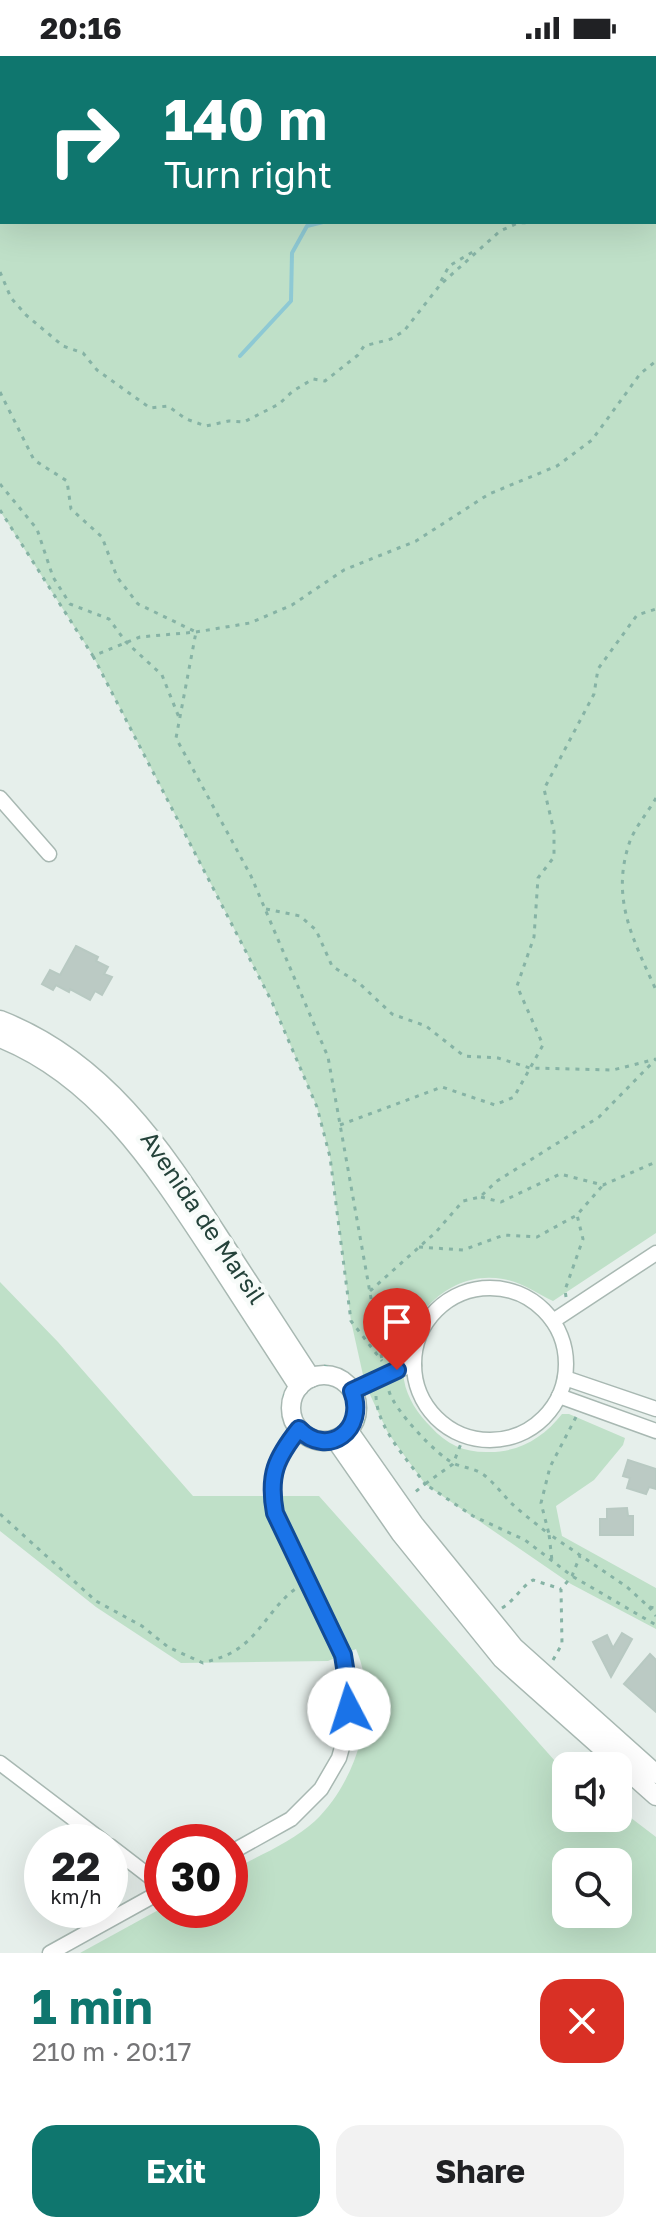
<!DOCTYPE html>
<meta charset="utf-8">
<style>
:root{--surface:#fff;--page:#f2f2f2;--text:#202124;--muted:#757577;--accent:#0f766e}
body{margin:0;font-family:"Golos Text",sans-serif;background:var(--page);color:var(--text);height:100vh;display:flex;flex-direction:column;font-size:30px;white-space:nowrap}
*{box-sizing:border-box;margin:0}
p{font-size:26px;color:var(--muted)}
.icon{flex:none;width:44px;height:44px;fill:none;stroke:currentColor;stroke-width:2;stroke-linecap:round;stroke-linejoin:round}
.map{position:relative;height:1897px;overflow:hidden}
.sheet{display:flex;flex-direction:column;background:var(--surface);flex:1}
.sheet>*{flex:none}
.top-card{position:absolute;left:0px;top:0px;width:656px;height:168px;box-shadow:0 8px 32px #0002;background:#0f766e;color:#fff;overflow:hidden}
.controls{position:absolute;left:552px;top:1696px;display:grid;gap:16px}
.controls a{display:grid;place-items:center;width:80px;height:80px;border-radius:16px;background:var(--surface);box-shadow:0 8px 32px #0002;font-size:40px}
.speed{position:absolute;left:24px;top:1768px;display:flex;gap:16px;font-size:40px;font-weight:700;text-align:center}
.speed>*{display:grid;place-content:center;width:104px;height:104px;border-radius:50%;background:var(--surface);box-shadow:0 8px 32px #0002;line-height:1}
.speed small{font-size:20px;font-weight:400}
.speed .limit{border:12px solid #d22;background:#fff;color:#111}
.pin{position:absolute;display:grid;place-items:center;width:68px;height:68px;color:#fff;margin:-82px -34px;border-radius:50% 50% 50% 0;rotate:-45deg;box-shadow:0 0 8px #0007}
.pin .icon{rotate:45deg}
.me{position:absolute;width:88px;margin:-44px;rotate:355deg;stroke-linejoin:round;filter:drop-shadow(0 0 6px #0008)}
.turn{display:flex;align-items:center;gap:28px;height:168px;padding:0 32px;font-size:36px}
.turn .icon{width:104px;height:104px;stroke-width:2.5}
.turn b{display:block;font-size:56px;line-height:68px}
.round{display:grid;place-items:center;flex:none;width:84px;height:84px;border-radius:24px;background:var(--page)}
.overview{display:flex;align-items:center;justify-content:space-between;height:136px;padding:0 32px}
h1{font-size:48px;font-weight:700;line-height:60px;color:var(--accent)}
.cta{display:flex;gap:16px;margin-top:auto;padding:16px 32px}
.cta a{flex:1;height:92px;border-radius:24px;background:var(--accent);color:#fff;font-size:32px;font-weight:700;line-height:92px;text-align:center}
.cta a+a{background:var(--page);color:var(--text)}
.status{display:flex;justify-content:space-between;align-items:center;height:56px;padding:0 40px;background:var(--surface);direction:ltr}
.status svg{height:22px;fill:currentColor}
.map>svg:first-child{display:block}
.green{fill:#bfe0c8;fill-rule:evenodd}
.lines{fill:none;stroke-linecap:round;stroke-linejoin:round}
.stream{stroke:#8ec9d4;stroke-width:4}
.building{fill:#bbcac4;stroke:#b8c9c2;stroke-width:2}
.minor-casing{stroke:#a8b8b2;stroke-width:17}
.tertiary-casing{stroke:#a8b8b2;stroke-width:21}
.path{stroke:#86b3a5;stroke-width:3;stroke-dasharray:4 6;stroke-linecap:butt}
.minor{stroke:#fff;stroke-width:14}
.tertiary{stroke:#fff;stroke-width:18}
.route-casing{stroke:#114b97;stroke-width:20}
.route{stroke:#1a73e8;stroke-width:14}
.labels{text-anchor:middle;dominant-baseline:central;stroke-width:8;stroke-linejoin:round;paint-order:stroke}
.street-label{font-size:24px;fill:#24423a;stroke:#f7fbf9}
</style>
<div class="status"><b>20:16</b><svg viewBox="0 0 49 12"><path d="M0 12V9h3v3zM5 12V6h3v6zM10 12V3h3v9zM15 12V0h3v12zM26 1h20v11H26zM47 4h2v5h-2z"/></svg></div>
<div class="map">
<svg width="656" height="1897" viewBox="0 0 656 1897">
<rect width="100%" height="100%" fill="#e6efeb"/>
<g class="green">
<path d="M0,0h656v1177l-103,68c-17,-8 -31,-19 -50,-22 -56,-11 -108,46 -99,101 3,18 14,34 27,47 16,18 35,26 59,25 30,0 54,-15 72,-38h7l56,24 -2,7 -29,35 -38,26 6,30 94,52v41l-85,-45 -146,-100 -37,-51 -23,-49 -14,-63 -21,-164 -13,-50 -45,-105 -179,-346 -93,-145zM2,2h652v164h-652z"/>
<path d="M0,1226l58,60 135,154h126l236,265 11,8v49h52v-10l38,29v116h-576l82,-45 68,2v-39c28,-15 62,-29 85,-50 43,-41 65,-117 41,-172l-28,12 -147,2 -85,-56 -96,-76zM566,1806h52v52h-52z"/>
</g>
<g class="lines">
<g class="stream">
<polyline points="592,2 594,0"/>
<polyline points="240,300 291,245 292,197 307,170 323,166"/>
</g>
</g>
<g class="building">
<polygon points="76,890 98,901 96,905 108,911 104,918 112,921 102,939 95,935 90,944 70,933 69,936 56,929 53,934 42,928 50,914 60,919"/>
<polygon points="628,1404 656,1413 656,1433 649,1431 646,1438 627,1432 630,1422 623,1420"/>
<polygon points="627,1452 628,1460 633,1460 633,1479 600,1479 600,1463 607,1463 607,1453"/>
<polygon points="622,1577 632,1583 611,1621 593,1586 607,1579 613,1592"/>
<polygon points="650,1598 656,1604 656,1656 624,1628"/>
</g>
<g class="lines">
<g class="minor-casing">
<g id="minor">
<polyline points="0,742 49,798"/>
<circle cx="490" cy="1308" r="76"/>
<polyline points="553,1265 656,1197"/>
<polyline points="565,1322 656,1353"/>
<polyline points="352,1335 397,1314 414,1309"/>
<polyline points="559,1340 656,1375"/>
<polyline points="0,1707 104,1786"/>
<polyline points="110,1790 162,1830"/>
<path d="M230,1797l61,-34 30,-30 18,-31 9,-32 1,-33 -6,-38 -68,-142c-7,-38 1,-55 24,-84"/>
<polyline points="50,1897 162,1835"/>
</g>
</g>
<g class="tertiary-casing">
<g id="tertiary">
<path d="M0,964c103,40 161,126 218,215 31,47 62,96 93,143"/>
<path d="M0,982c98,39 156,130 212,215 29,45 58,89 87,134"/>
<circle cx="324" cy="1352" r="33"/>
<polyline points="348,1374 414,1468 514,1591 656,1718"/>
<polyline points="335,1383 401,1478 502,1603 656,1740"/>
</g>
</g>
<g class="path">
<polyline points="120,2 120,0"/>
<polyline points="0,63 2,62"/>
<polyline points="654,154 656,154"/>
<polyline points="0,216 11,242 26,259 63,290 83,297 97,314 150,352 168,350 186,363 206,370 229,365 244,366 279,348 293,335 313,323 325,325 358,299 364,290 391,283 404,275 440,229 500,175 518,167 539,166"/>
<polyline points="441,225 449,210 476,194"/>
<polyline points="0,336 34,404 67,425 71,453 102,481 117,521 138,548 196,576 176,682 251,820 328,1001 382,1304"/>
<polyline points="0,428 37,473 53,521 70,548 109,563 126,586 162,619 180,664"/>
<polyline points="0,454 93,600 140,581 196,576 250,567 292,549 344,514 416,485 489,438 557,410 592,384 640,318 656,305"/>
<polyline points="93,600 272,946 317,1051 330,1101 351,1265 382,1305"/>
<path d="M656,742c-8,14 -20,28 -26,43 -20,57 3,98 26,149"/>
<polyline points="266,853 300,860 316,874 332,910 360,928 392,958 426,970 464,1000 498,1002 530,1012 613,1014 656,1003"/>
<polyline points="340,1069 442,1031 495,1049 514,1041 543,989 517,930 534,881 538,822 554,801 554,775 544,733 594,638 598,613 637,559 656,553"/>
<polyline points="481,1141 501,1146 560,1118 603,1129 656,1106"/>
<polyline points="419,1191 463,1194 504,1179 537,1181 577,1159 603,1129"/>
<polyline points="370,1235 436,1176 463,1145 480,1141 497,1125 599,1061 656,1003"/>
<polyline points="566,1241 565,1234 583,1183 577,1159"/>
<polyline points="324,1310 350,1320"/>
<path d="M389,1335c5,19 48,65 66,73 10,4 19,4 29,11 10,8 18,18 26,27 12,11 26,22 39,32l3,27"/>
<polyline points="285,1338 286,1367"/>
<path d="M376,1340c1,32 31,63 49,88l-11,9"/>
<polyline points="576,1361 550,1411 541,1447 549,1478 627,1531 649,1551 656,1552"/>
<polyline points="363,1367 363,1343"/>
<polyline points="464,1380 453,1408 425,1428 473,1460 525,1484 572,1520 656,1569"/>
<polyline points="303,1388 320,1391"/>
<path d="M0,1458l96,87 46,25 26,21 35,16c13,-4 25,-7 36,-15 23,-16 35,-45 59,-61"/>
<polyline points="649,1551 656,1560"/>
<path d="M502,1552c13,-8 19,-21 31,-28l28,9"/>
<polyline points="553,1604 562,1588 561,1533 572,1520 580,1500"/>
</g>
<use href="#minor" class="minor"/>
<use href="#tertiary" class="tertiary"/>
</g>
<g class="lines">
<g class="route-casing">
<path id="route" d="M349,1653v-16l-6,-38 -68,-142c-7,-38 1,-55 24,-84 29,30 68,0 53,-38l45,-21"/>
</g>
<use href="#route" class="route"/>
</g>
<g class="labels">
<g class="street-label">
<text transform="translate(204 1161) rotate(56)">Avenida de Marsil</text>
</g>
</g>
</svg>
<div class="controls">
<a><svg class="icon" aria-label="sound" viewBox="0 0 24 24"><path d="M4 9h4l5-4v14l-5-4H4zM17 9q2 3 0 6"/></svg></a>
<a><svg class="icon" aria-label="search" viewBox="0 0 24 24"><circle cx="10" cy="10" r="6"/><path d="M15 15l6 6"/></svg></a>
</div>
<div class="speed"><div>22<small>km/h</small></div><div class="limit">30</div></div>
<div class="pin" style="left:397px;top:1314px;background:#d93025"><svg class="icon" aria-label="arrive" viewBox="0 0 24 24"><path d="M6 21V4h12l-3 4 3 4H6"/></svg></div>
<svg class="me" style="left:349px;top:1653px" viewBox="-20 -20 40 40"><circle r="19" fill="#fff"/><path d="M0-13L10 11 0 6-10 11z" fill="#1a73e8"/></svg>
<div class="top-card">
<div class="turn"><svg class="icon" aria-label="right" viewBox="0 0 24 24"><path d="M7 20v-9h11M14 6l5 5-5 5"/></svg><div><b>140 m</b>Turn right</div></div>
</div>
</div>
<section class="sheet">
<div class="overview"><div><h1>1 min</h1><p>210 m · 20:17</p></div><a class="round" style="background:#d93025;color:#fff"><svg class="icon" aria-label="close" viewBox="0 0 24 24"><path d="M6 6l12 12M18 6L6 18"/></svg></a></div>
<div class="cta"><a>Exit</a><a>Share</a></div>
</section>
